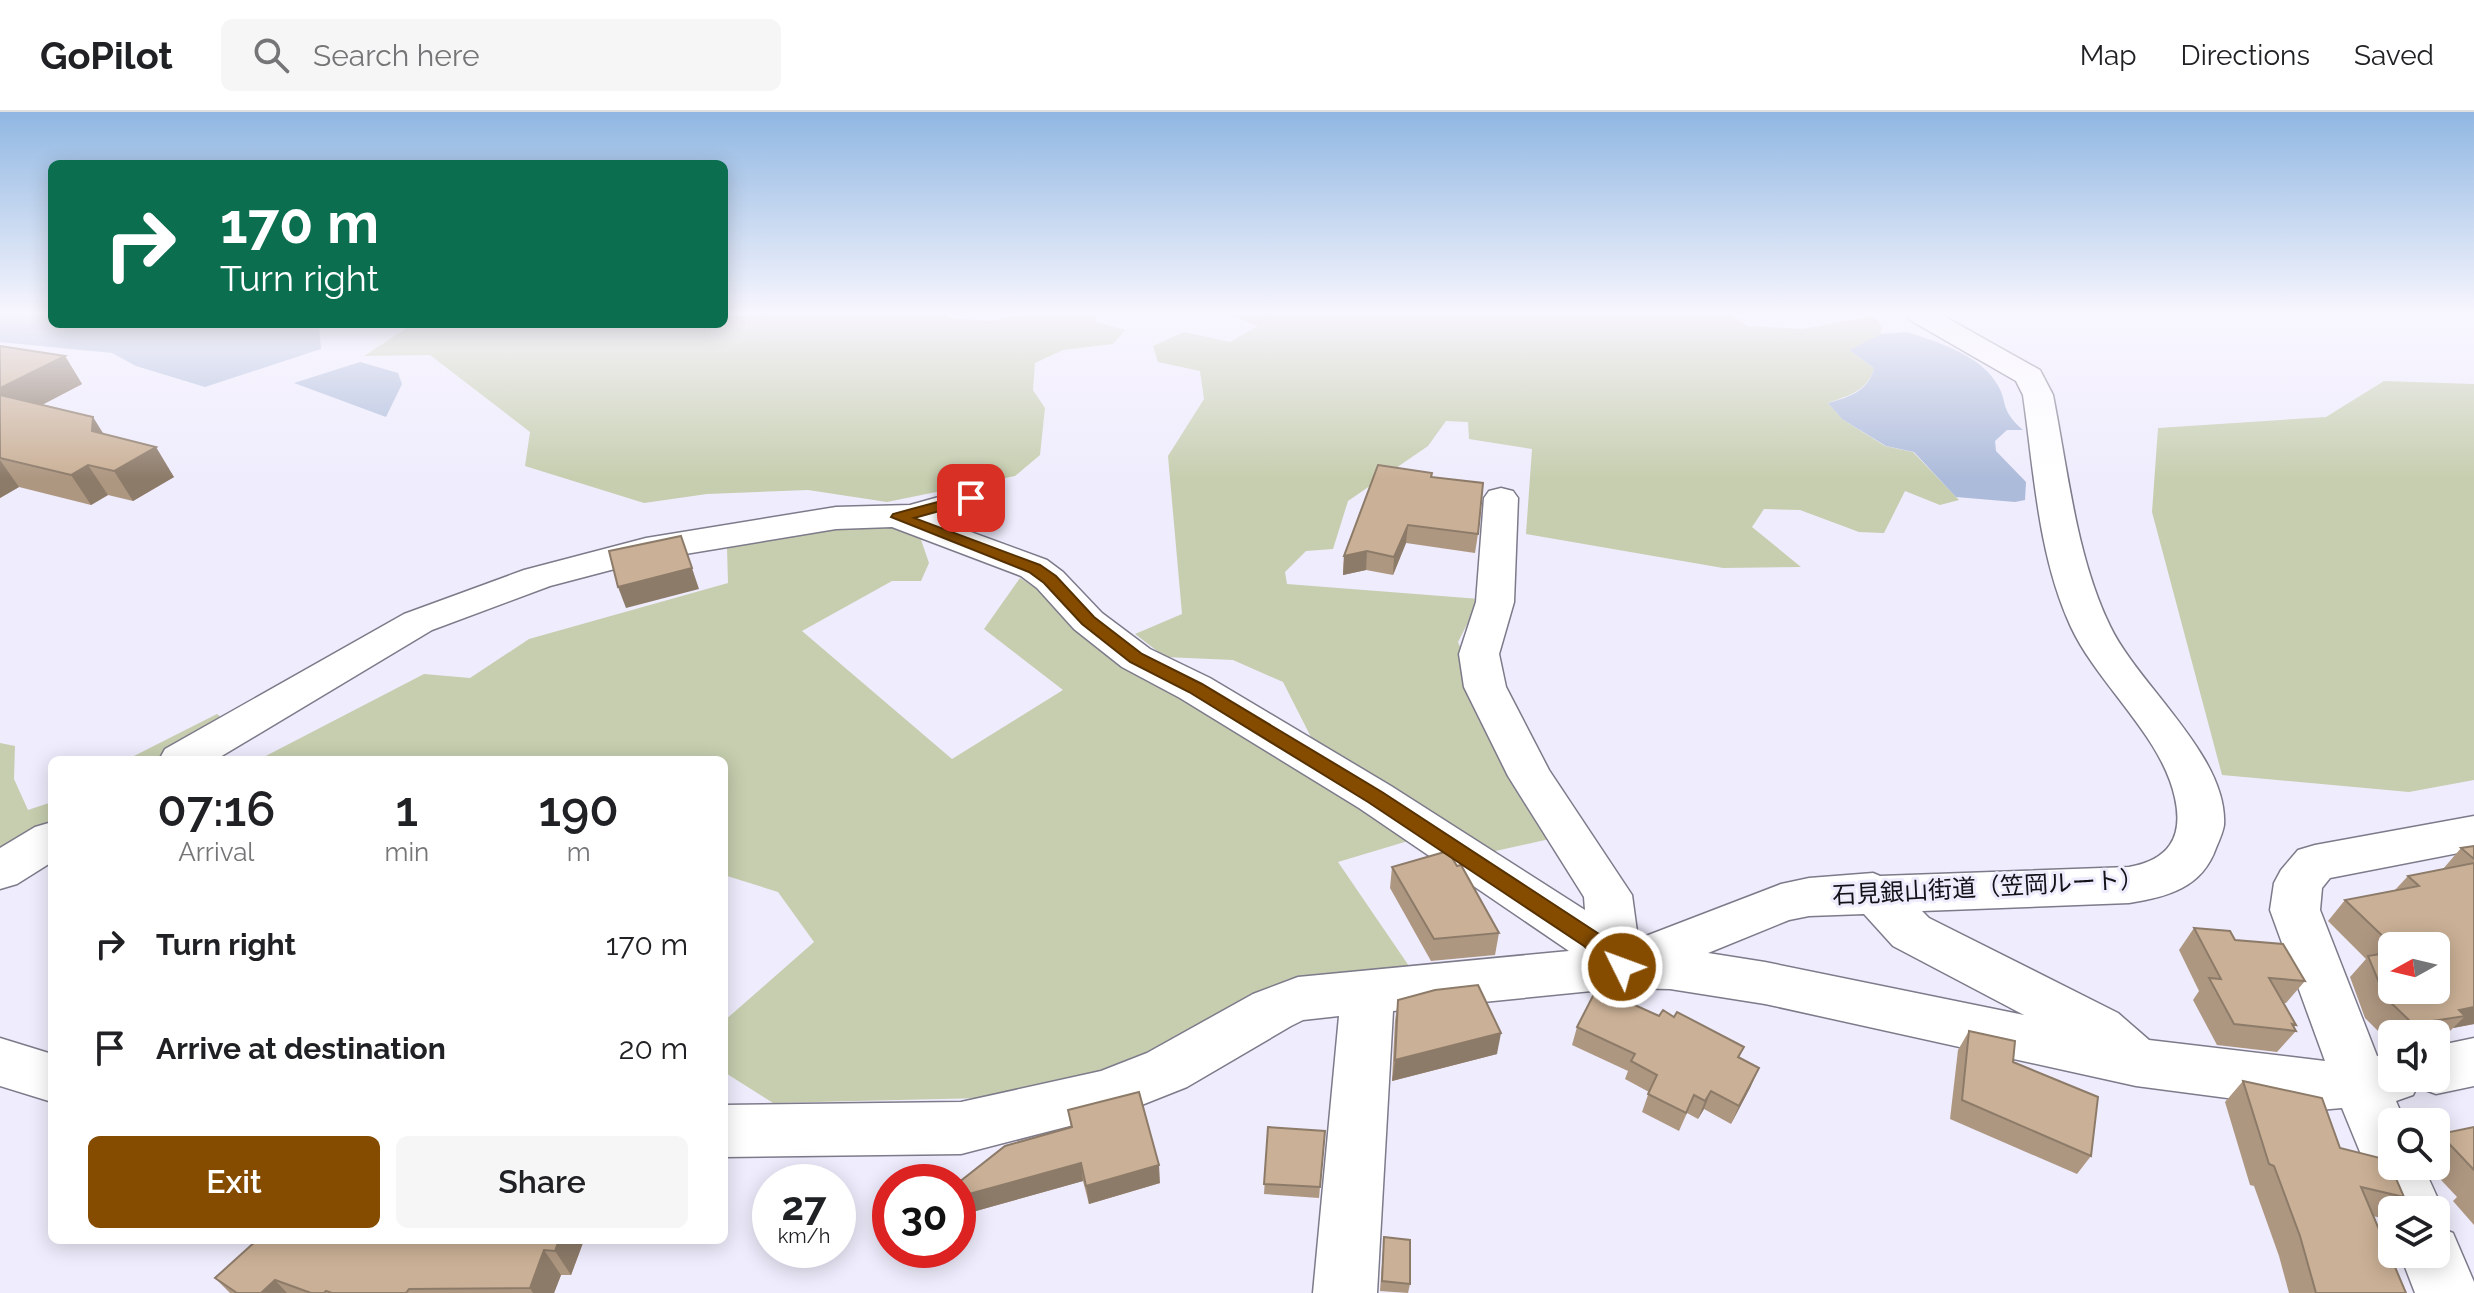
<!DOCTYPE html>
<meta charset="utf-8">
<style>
:root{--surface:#fff;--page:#f6f6f6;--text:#202124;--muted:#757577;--line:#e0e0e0;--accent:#854c00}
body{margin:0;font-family:Raleway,"Noto Sans JP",sans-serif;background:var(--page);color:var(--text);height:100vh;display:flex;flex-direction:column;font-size:30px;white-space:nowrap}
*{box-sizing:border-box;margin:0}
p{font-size:26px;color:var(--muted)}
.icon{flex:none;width:44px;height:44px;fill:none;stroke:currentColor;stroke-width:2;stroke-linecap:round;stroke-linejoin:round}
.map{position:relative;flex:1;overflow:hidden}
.panel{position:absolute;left:48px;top:644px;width:680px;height:488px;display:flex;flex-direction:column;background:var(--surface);border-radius:12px;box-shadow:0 4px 20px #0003}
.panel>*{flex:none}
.banner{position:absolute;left:48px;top:48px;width:680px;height:168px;border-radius:12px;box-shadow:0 4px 20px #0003;background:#0b6e4f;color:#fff;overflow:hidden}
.needle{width:52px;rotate:262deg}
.fabs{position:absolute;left:2378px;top:820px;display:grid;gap:16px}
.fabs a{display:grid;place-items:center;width:72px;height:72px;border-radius:12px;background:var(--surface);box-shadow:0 4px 20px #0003;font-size:40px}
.speed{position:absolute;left:752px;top:1052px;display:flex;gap:16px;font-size:40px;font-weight:700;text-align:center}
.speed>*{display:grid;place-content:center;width:104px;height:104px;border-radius:50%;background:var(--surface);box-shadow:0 4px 20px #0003;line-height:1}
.speed small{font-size:20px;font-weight:400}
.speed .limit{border:12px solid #d22;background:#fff;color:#111}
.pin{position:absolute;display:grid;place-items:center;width:68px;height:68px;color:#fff;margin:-34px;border-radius:16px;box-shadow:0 4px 12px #0006}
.me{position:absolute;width:88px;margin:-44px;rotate:312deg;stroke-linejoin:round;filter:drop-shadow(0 0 6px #0008)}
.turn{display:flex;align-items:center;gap:28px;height:168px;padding:0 40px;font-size:36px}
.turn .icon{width:104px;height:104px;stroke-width:2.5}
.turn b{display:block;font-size:56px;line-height:68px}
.eta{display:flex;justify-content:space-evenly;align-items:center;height:136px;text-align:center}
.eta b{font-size:48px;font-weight:600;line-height:56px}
.action{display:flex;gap:16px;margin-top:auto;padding:16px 40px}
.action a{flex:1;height:92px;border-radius:12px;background:var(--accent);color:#fff;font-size:32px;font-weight:600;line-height:92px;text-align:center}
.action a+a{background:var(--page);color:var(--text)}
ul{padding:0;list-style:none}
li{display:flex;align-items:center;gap:24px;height:104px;padding:0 40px}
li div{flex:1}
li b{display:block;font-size:30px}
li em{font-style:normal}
header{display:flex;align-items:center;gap:48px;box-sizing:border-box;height:112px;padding:0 40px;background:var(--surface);border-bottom:2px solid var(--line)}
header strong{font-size:38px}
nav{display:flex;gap:44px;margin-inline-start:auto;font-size:28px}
.search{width:560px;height:72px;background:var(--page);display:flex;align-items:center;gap:20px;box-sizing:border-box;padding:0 28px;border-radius:12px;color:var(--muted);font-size:30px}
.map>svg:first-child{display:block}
.green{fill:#c6ceaf}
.water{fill:#acbbda}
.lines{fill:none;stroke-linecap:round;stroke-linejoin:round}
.minor-casing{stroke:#7d7a8a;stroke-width:3}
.minor{fill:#fff;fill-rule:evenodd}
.wall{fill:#ae9781;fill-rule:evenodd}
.shaded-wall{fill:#8d7b69}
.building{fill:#cab096;stroke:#8d7b69;stroke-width:2}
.route{fill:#854c00;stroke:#563100;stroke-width:2}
.labels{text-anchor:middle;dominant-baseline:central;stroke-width:6;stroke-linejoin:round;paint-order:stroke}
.street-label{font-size:24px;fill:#131218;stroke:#efecfd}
</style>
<header>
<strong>GoPilot</strong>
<div class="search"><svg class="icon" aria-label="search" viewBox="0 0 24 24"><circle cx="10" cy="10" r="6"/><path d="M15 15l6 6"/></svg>Search here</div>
<nav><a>Map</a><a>Directions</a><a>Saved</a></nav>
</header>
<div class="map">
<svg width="2474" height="1181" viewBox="0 0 2474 1181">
<rect width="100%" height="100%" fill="#efecfd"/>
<g class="green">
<polygon points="724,202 946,202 950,206 992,209 1021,202 1095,202 1096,210 1125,218 1113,232 1063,238 1035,251 1033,278 1045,296 1040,343 1015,364 887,390 808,378 707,382 644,391 525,354 530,320 430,243 364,244 413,212 724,212"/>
<path d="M1226,202h505l16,12 55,3 72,-13 7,9v9l-31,17 24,17c-7,24 -25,27 -46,35l14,16 43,27 28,6 46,48 -19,5 -35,-14 -21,42 -25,-1 -59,-22 -36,-1 -12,18 49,40 -78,1 -197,-34 6,-85 -63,-10 -1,-17 -22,-1 -18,25 -80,55 -15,48 -27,2 -21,21 2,12 193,15 -22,43 32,80 64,116 -63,14 -176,-107 -32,-63 -50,-22 -68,-3 -30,-23 47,-20 -14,-158 36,-57 -4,-28 -42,-9 -5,-16 31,-14 46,10 28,-16z"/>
<polygon points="2384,269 2474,272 2474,668 2409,680 2222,663 2152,400 2158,316 2326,305"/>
<polygon points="871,409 919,422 929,451 921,469 892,469 802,519 952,647 1063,578 984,517 1020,466 1418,726 1338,750 1411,857 1288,867 1103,964 983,986 773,991 724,960 724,909 814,830 778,780 724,763 724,648 258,648 424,562 470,566 529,527 728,471 727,435"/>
<polygon points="217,602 227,610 160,648 126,648"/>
<polygon points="0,631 15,634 14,667 28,698 52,690 52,709 0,739"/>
</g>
<g class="water">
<polygon points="0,202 52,202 52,212 319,212 321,237 205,275 136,254 112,241 0,230"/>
<path d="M1907,220c30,10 70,22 88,49 15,21 2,26 28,49h-16l-12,11 1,10 30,31 -1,18 -10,2 -59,-5 -42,-45 -28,-6 -44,-27 -14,-16c21,-6 40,-11 46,-35l-25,-18 32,-16z"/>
<polygon points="360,250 398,261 402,272 386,305 294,271"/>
</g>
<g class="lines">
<g class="minor-casing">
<g id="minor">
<path d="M1906,202h34l100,56 13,25c15,76 23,161 57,231 28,59 118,130 114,199 -1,7 -5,16 -8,23 -14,40 -49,49 -87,55l-207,8 7,7 189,95 31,27 176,21 -55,-151 4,-27 7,-13 17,-20 17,-5 159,-29v34l-144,28 -8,10 -2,22 57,146 15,-2v24h44v-32l38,-8v48l-38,8 -19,-7 -4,8 -17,6 9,21h-13v44h31l20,44 -7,16v-16h-44v20l-50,-122 -23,2 -183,-24 -371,-82 -95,-15 -48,-1 -229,23 -16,282h-64l26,-277 -36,4 -12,6 -104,61 -63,25 -163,42 -237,3v-52l237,-3 140,-31 46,-18 106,-59 45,-17 271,-26 -210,-143 -179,-110 -58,-31 -48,-38 -37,-41 -16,-12 -129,-49 -56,2 -187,31 -99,26 -118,44 -217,130h-56l6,-11 239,-135 120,-44 122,-32 190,-31 74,-2 61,-17 12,3 5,7 -5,7 -45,15 109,40 16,12 39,41 48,36 60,29 181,108 194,124 -1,-13 -76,-121 -44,-89 -5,-33 17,-52 8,-104 5,-7 12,-3 12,3 5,7 -4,104 -15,52 7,33 43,83 83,125 6,44 143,-55 28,-6 64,-5 7,3 249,-9c39,-7 55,-29 46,-69 -13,-62 -77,-113 -104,-171 -33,-71 -37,-156 -48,-232l-7,-14 -106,-61zM1864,802l29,32 131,69 -259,-53 -57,-9 81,-33 20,-4z"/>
<polygon points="52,710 52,750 17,772 0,777 0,736 35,715"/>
<polygon points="0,926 52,942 52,990 0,974"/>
<polygon points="2436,1114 2453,1121 2474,1170 2474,1181 2415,1181 2400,1142 2436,1142"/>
</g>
</g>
<use href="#minor" class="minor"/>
</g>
<g class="wall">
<polygon points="0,234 65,244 82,272 42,293 104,322 174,365 133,389 108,383 91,393 19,375 0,386"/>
<polygon points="1432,361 1432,366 1478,422 1475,441 1406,431 1393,463 1366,458 1343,463 1344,444"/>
<path d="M2474,734v178l-21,4 -9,9 -8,1v-4h-44v11l-27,-27 -15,-41 16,-18 -38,-38 17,-21 50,-10 13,-14 35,-7 18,-21zM2392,834h44l-44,44z"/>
<polygon points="1392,755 1499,821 1495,843 1431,849 1390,776"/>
<polygon points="2194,816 2235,828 2305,869 2286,891 2283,891 2296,913 2294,915 2296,919 2277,940 2217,933 2193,888 2199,879 2179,838"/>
<polygon points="1398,888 1497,942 1392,969 1395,909"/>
<polygon points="1659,904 1674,905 1744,935 1739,946 1751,974 1731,1012 1704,997 1698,1007 1687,1001 1679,1019 1642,1000 1649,980 1625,967 1628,959 1572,933 1577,915"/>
<polygon points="1969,919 2013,950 2091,1044 2077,1062 1950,1007 1958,938"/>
<polygon points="2243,969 2340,1036 2404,1085 2381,1106 2373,1104 2406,1181 2289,1181 2279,1144 2254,1074 2250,1073 2225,990"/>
<polygon points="1068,998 1160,1071 1089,1092 1083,1069 958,1104 958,1071 1071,1015"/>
<polygon points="1268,1015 1325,1019 1319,1086 1264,1082"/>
<polygon points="2474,1015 2474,1113 2453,1089 2457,1085 2428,1054 2436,1054 2436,1026 2440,1022"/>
<polygon points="1384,1125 1410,1172 1408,1181 1380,1179"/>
<polygon points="584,1128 571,1163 561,1163 554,1181 230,1181 215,1166"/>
</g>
<g class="shaded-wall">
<polygon points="65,244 82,272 9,310 0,297 0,276"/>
<polygon points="93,305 111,334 92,319"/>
<polygon points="156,335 174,365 133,389 114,359"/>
<polygon points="0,348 19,375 0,386"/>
<polygon points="88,353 108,383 91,393 71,363"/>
<polygon points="1408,413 1406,431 1393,463 1394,445"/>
<polygon points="1367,439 1366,458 1343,463 1344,444"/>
<polygon points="692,456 699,477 626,496 618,475"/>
<polygon points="2474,895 2474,912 2453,916 2465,904 2459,898"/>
<polygon points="1501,921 1497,942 1392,969 1395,948"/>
<polygon points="1759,956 1751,974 1731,1012 1739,994"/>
<polygon points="1711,979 1704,997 1698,1007 1705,989"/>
<polygon points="1081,1051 1083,1069 958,1104 958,1085"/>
<polygon points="1159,1053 1160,1071 1089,1092 1086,1074"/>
<polygon points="559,1128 584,1128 571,1163 555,1139"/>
<polygon points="544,1138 561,1163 554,1181 533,1181 530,1176"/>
<polygon points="275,1168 287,1181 261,1181"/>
</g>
<g class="building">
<polygon points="0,234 65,244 0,276"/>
<polygon points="0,283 93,305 92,319 156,335 114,359 88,353 71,363 0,346"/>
<polygon points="1378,353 1432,361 1431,365 1483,371 1478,422 1408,413 1394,445 1367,439 1344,444"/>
<polygon points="681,424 692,456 618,475 609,439"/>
<polygon points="2474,734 2474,747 2461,736"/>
<polygon points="1448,739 1457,754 1461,753 1499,821 1434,827 1392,755"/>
<polygon points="2474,751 2474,895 2459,898 2465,904 2413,912 2385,885 2368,844 2392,840 2392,878 2436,878 2436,834 2393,834 2345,788 2419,774 2408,764"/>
<polygon points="2194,816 2230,819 2235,828 2283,832 2305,869 2269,866 2296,913 2292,912 2296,919 2234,912 2209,866 2221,867"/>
<polygon points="1478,873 1501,921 1395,948 1398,888 1435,878"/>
<polygon points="1597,876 1659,904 1663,898 1674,905 1677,900 1744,935 1738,945 1759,956 1739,994 1711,979 1705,989 1694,983 1686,1001 1648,982 1657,963 1631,949 1635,942 1577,915"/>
<polygon points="1969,919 2015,929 2013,950 2098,985 2091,1044 1962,988"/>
<polygon points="2243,969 2322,986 2340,1036 2388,1048 2404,1085 2361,1075 2406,1181 2316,1181 2300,1124 2274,1054 2269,1052"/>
<polygon points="1139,980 1159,1053 1086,1074 1081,1051 958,1085 958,1071 1005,1034 1072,1015 1068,998"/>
<polygon points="1268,1015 1325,1019 1320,1075 1264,1072"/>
<polygon points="2474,1015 2474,1058 2440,1022"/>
<polygon points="1384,1125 1410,1128 1410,1172 1382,1169"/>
<polygon points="257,1128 559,1128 555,1139 544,1138 530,1176 409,1177 406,1181 332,1181 326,1179 324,1181 311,1181 275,1168 261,1181 237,1181 215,1166"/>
</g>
<linearGradient id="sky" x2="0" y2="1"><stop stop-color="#90b7e2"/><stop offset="0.55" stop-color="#f8f6fe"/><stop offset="1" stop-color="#f8f6fe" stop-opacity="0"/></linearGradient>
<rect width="2474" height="367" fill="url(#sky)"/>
<path class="route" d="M971,381l5,2v6l-62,17 126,47 16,11 38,41 48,37 60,30 180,108 217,142 34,33 -4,6c-18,6 -33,-16 -45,-27l-216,-144 -179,-110 -59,-30 -48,-38 -38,-41 -15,-11 -138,-55 2,-3z"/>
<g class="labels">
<g class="street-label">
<text transform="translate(1988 775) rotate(-3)">石見銀山街道（笠岡ルート）</text>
</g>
</g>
</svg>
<div class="fabs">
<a><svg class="needle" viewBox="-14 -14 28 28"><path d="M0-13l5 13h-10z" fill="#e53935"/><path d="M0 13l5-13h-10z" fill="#757577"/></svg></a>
<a><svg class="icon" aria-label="sound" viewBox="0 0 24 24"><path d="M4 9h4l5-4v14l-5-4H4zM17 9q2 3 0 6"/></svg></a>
<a><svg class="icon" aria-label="search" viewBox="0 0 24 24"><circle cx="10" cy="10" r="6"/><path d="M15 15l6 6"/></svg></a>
<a><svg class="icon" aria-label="layers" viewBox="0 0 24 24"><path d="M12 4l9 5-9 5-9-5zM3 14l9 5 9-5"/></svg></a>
</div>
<div class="speed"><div>27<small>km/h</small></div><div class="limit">30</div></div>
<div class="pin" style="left:971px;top:386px;background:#d93025"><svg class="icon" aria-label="arrive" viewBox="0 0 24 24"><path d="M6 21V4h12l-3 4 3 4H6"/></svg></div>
<svg class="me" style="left:1622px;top:855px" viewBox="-20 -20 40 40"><circle r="17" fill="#854c00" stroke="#fff" stroke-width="3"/><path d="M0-11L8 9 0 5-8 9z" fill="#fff"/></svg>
<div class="banner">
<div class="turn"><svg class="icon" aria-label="right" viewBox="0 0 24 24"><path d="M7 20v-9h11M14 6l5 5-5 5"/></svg><div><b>170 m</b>Turn right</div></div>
</div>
<section class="panel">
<div class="eta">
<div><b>07:16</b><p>Arrival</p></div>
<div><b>1</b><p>min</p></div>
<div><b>190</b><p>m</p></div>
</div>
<ul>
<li><svg class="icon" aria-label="right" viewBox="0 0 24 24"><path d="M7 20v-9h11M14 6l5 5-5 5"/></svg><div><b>Turn right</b></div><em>170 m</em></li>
<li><svg class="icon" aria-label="arrive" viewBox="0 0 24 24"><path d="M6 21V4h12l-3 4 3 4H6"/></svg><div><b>Arrive at destination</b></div><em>20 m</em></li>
</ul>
<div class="action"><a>Exit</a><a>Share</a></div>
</section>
</div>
